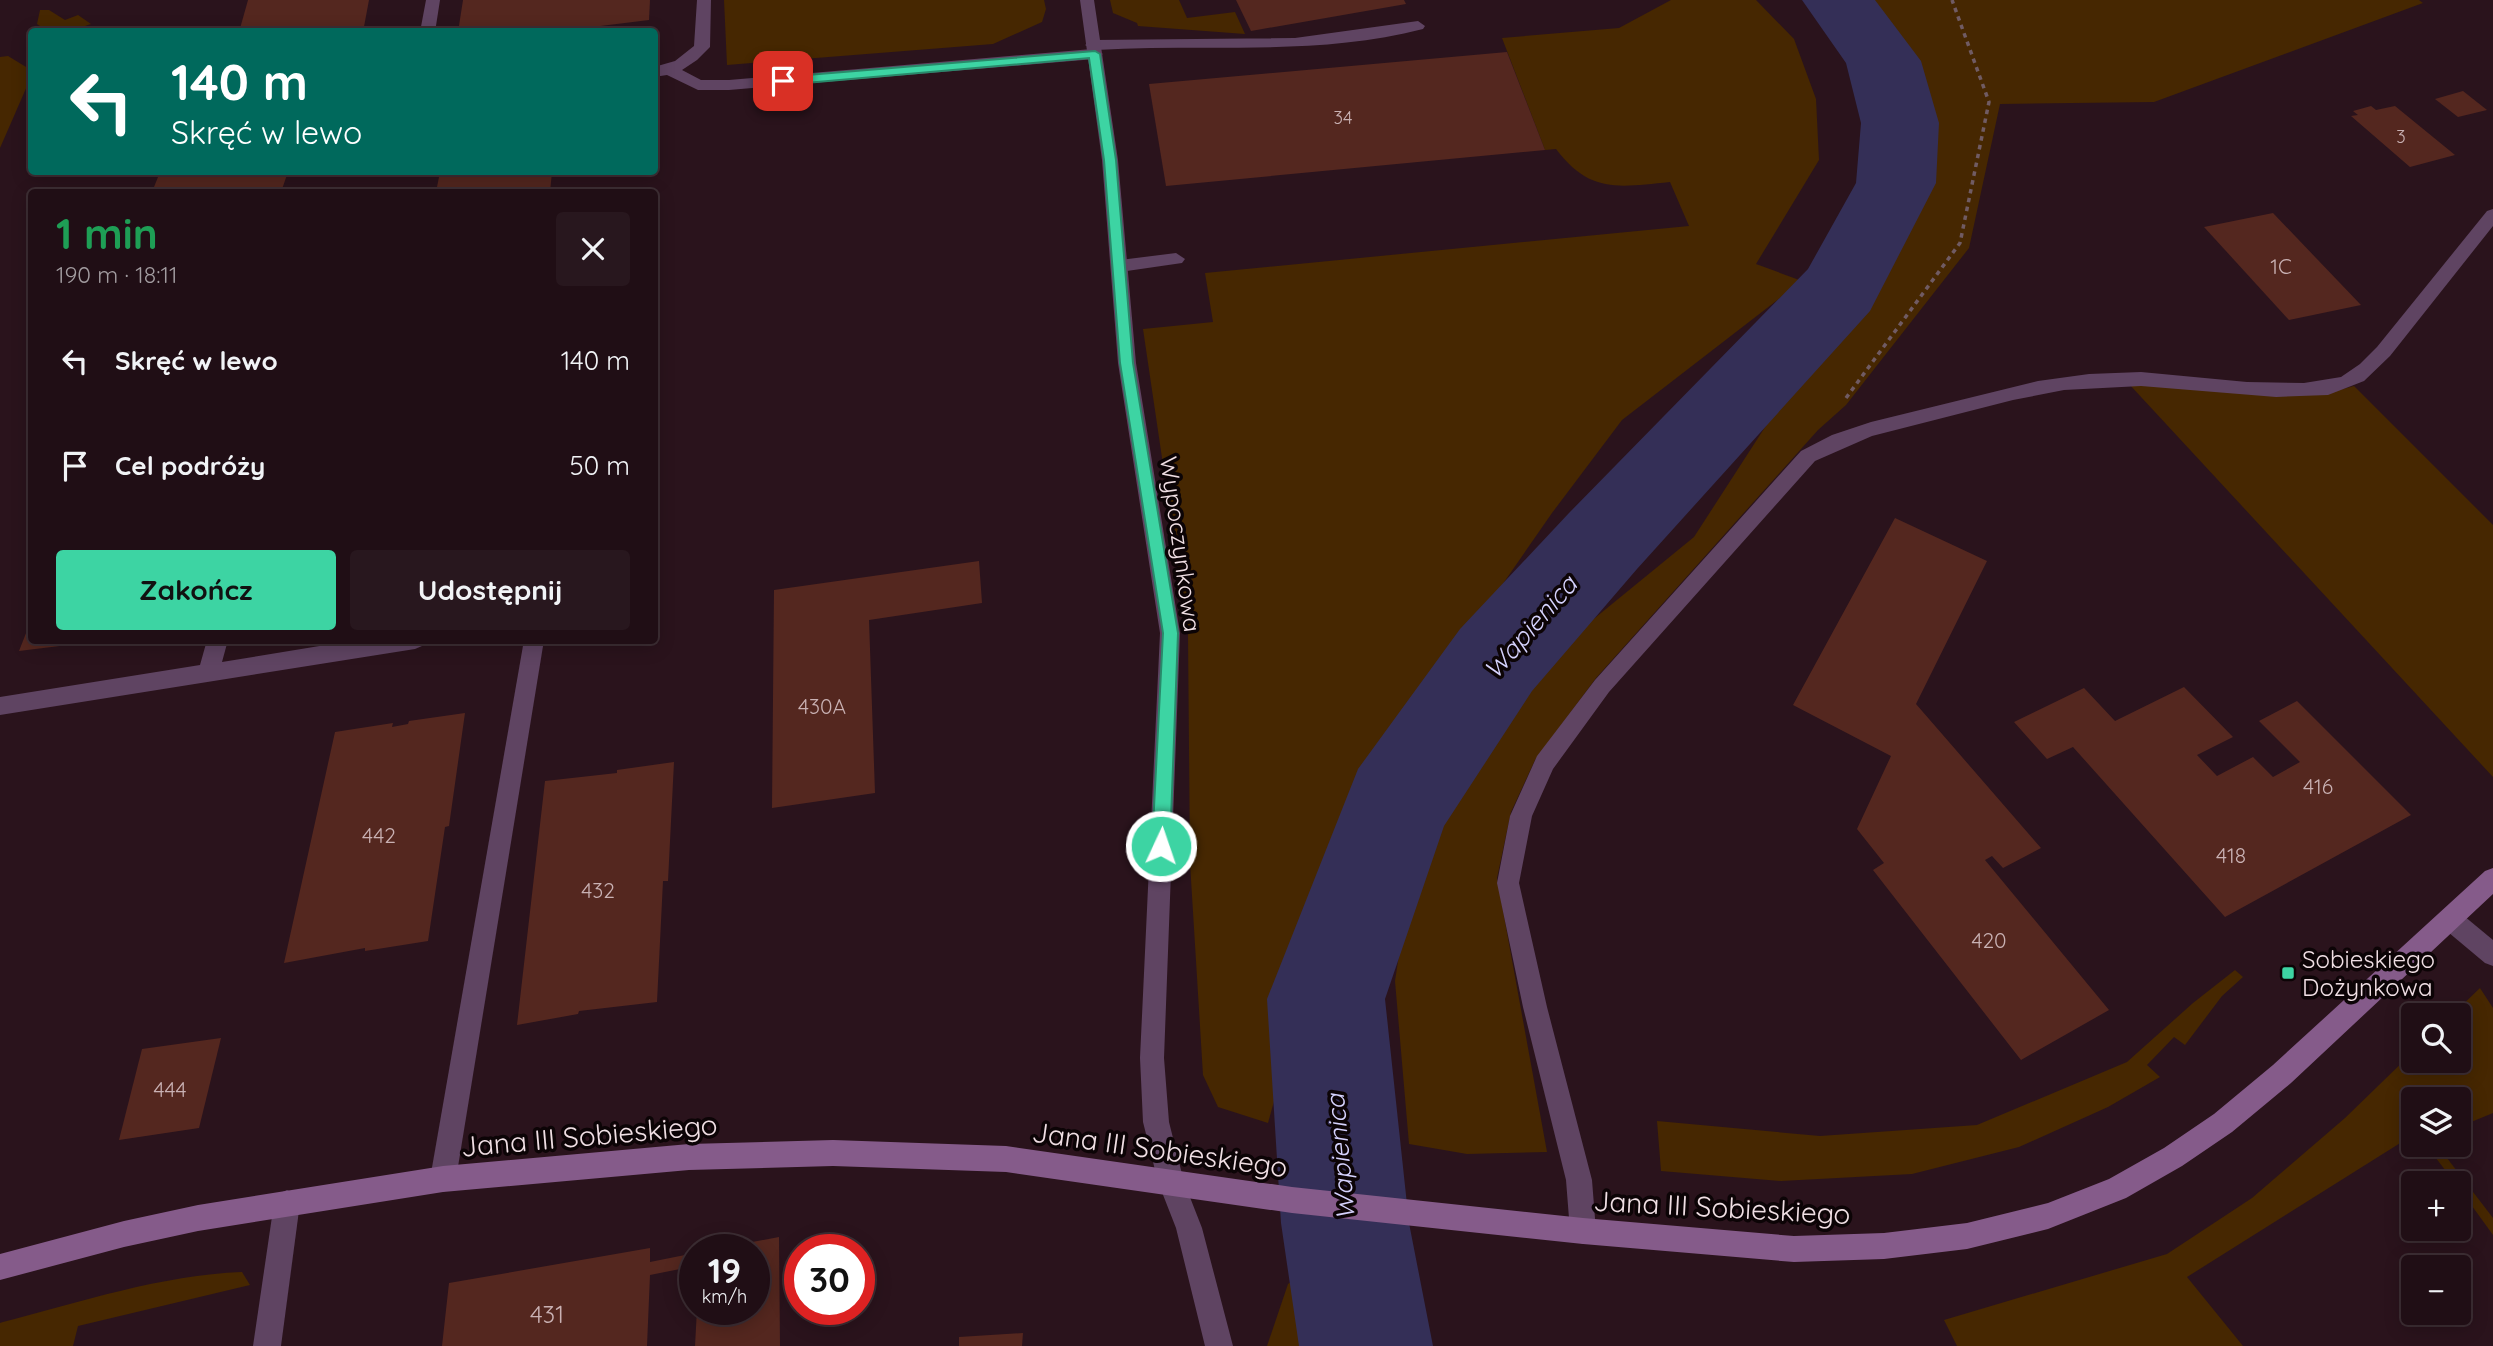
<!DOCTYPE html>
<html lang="pl">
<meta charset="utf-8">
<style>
:root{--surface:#200e15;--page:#28171e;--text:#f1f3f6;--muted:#a29ca0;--line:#3d2e34;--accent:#3dd4a3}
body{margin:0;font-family:Quicksand,sans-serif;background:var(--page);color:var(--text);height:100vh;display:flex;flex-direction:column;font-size:26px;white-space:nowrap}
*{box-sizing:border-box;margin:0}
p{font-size:23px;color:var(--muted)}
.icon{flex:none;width:38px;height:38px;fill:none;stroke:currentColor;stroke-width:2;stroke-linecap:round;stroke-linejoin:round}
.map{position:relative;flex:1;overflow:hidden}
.details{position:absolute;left:28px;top:189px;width:630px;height:455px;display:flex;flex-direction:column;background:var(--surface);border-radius:7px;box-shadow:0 4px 18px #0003,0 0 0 2px var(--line)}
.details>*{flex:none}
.guide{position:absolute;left:28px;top:28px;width:630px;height:147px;border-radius:7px;box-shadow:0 4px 18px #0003,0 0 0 2px var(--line);background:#00695c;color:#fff;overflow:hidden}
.tools{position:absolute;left:2401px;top:1003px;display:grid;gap:14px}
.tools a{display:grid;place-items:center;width:70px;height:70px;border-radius:7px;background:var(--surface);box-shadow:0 4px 18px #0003,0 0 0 2px var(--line);font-size:35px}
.speed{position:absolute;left:679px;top:1234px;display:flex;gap:14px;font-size:35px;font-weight:700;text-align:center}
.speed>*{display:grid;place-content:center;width:91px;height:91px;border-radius:50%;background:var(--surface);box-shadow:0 4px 18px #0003,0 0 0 2px var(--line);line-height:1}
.speed small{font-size:18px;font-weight:400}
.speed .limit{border:10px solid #d22;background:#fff;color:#111}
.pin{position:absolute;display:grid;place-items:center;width:60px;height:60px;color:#fff;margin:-30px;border-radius:14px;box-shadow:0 4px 10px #0006}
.me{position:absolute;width:77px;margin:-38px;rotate:3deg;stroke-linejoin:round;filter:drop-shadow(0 0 5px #0008)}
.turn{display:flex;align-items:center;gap:24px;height:147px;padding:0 28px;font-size:32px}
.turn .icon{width:91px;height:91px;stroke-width:2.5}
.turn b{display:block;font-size:49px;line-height:60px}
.round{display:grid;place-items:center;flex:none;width:74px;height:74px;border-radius:7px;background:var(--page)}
.summary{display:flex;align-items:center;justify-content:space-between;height:119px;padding:0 28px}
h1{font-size:42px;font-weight:700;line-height:52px;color:#1e9e55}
.action{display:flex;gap:14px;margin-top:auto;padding:14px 28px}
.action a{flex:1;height:80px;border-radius:7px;background:var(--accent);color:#111;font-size:28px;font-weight:700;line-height:80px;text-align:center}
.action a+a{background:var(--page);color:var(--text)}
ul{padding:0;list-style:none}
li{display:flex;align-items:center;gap:21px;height:105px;padding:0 28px}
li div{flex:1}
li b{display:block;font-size:26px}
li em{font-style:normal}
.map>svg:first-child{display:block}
.green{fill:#462701}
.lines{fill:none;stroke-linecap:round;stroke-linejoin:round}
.river{fill:#342f57;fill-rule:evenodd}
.building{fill:#54271f}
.path{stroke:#705b63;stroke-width:3.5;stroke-dasharray:4.5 4.5;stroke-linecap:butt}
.lane{fill:#5f4462;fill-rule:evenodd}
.street{fill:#5f4462;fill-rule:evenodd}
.secondary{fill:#855b8a;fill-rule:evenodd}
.route{fill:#3dd4a3;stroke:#288a6a;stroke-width:2}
.poi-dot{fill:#3dd4a3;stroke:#0c0406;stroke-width:2.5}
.labels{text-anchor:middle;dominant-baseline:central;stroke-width:7;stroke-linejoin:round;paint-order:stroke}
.far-number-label{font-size:18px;fill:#c9b1b3}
.number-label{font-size:21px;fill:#c9b1b3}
.street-label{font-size:24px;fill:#f0dfe4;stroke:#0c0406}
.poi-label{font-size:24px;fill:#f0dfe4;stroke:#0c0406;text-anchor:start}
.near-number-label{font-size:24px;fill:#c9b1b3}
.water-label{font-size:26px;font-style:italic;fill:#d5d2fd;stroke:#0c0406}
.near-street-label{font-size:28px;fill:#f0dfe4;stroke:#0c0406}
</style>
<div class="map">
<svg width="2493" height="1346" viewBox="0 0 2493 1346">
<rect width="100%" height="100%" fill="#2a131c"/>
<g class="green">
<polygon points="724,0 1044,0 1046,9 1042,22 993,44 727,65"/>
<polygon points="1110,0 1179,0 1187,18 1235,12 1245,34 1138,26 1137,23 1113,13"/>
<path d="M1671,0h85l38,39 22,60 3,61 -63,104 46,17 -180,139 -70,93 -109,157 -82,149 -55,167 -38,137 -50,-16 -15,-32 -13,-212 -2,-229 -45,-305 70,-7 -8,-49 484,-47 -19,-44c-51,5 -80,12 -114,-33l-11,1 -43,-112 117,-10z"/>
<polygon points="1869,0 2419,0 2423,3 2154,102 2000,104 1969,248 1846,405 1818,430 1596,678 1535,760 1511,812 1497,878 1547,1152 1467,1154 1409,1144 1395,981 1421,812 1579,631 1694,537 1780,404 1864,298 1934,139 1926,93"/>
<path d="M40,10h9l16,10 13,-5 13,9c-17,6 -38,13 -54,0z"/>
<polygon points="8,56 31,70 31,77 0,148 0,57"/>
<polygon points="2129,384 2324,394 2354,386 2493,525 2493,777"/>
<polygon points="2235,970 2243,977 2222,996 2185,1045 2174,1037 2147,1065 2160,1077 2108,1107 2019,1147 1912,1174 1781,1181 1661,1171 1657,1121 1820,1136 1977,1125 2127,1062 2193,1003"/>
<polygon points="2480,988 2493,1008 2493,1113 2459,1127 2459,1099 2413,1099 2413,1135 2187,1277 2243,1346 1957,1346 1944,1320 2167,1254 2252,1198 2345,1118 2413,1052 2413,1060 2459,1060 2459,1015 2452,1015"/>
<polygon points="2426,1145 2437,1145 2493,1218 2493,1235 2459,1188 2459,1183 2455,1183"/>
<path d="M242,1272l8,13 -172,41 -5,20h-73v-23l3,-1c77,-20 159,-47 239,-50z"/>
<polygon points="1301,1275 1320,1276 1324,1346 1267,1346 1288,1284"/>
</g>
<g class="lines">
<polygon class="river" points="1802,0 1875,0 1921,61 1939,123 1936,183 1870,311 1637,569 1532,691 1444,826 1385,999 1409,1223 1433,1346 1299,1346 1281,1223 1267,999 1358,769 1460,629 1569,513 1808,269 1856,183 1861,123 1846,63"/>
</g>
<g class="building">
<polygon points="248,0 369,0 363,32 239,32"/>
<polygon points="463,0 650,0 649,20 552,32 458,32"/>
<polygon points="1236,0 1404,0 1406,4 1251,31"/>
<polygon points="1507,52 1545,150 1166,186 1149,84"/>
<polygon points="2463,91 2487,110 2458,117 2435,99"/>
<polygon points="2371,106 2376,110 2395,106 2455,155 2410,167 2351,116 2358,115 2353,111"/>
<polygon points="211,172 288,172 281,192 152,192 158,177"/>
<polygon points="440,172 552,172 550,192 436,192"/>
<polygon points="2273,213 2361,305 2289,320 2204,227"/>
<polygon points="1895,518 1987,561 1916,704 2041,848 2003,868 1992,856 1985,860 2109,1010 2021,1060 1873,870 1884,863 1857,829 1891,756 1793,705"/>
<polygon points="979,561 982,603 869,620 875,793 772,808 774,590"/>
<polygon points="32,618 32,640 77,640 76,644 19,651"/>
<polygon points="2184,687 2233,737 2197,755 2217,776 2253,757 2273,777 2300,762 2259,721 2297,701 2411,815 2225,917 2073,747 2047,759 2014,722 2084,688 2115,721"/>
<polygon points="465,713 449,826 445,827 428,941 365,951 365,948 284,963 335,732 393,723 392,727 408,724 409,721"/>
<polygon points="674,762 668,881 663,881 657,1002 579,1011 578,1014 517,1025 545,781 617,773 617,770"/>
<polygon points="221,1038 199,1128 119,1140 142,1049"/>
<polygon points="779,1237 780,1346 695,1346 697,1309 754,1309 754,1250 721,1248"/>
<polygon points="650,1248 650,1262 695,1253 695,1266 650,1275 647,1346 442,1346 449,1283"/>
<polygon points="1023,1333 1022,1346 959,1346 959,1337"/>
</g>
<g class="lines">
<polyline class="path" points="1846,398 1960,243 1989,102 1952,0"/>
<g class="lane">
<polygon points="426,0 440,0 435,32 420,32"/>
<path d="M697,0h14l-1,47 -13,13 -15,10 19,10h28l363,-31 -7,-4 8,-5 202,-2 123,-17 7,5 -2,3c-108,28 -218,14 -327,21l7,4 -8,5 -366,31h-31l-31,-15 -13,2v-10l21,-6 19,-15z"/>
<polygon points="2493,209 2493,226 2390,356 2364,381 2328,395 2276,397 2141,386 2064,390 2013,400 1872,436 1815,461 1609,692 1553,769 1532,816 1519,883 1547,1007 1592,1180 1596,1231 1592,1240 1583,1244 1574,1240 1570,1231 1566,1180 1523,1007 1497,883 1510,816 1537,756 1595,680 1801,451 1832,435 1871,422 2038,381 2089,374 2141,372 2247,382 2304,383 2341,377 2360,364 2377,347 2487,211"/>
<polygon points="1176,253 1185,259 1182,263 1120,272 1111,266 1120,260"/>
<polygon points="207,640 228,640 222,662 356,640 425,640 422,646 415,649 0,715 0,697 200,665"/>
<polygon points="524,640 544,640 456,1179 452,1188 443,1192 434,1188 430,1179"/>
<polygon points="2450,908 2458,911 2493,940 2493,966 2485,963 2442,927 2438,919 2442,911"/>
<polygon points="287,1190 296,1194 300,1203 281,1346 253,1346 274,1203 278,1194"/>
</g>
<polygon class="street" points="1080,0 1094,0 1118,160 1136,363 1180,633 1164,1058 1169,1122 1184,1182 1202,1228 1233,1346 1205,1346 1176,1228 1158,1182 1143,1122 1140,1058 1160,633 1118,363 1102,160"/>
<polygon class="secondary" points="2493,868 2493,894 2291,1083 2232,1132 2182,1166 2126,1198 2048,1229 1967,1249 1884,1259 1794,1262 1583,1244 1292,1213 1006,1172 833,1166 689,1170 443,1192 198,1231 124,1247 0,1280 0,1254 124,1221 198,1205 443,1166 689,1144 833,1140 1006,1146 1292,1187 1583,1218 1794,1236 1884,1233 1967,1223 2048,1203 2109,1179 2164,1148 2214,1114 2273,1065 2485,871"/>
</g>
<polygon class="route" points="1095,51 1100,54 1116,160 1133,363 1178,633 1170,846 1167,851 1161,854 1155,851 1152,846 1163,633 1120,363 1104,160 1089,58 783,85 777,81 783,77"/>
<rect class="poi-dot" x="2281" y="966" width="14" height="14" rx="3.5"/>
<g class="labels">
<g class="far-number-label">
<text x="1343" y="117">34</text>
<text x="2401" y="136">3</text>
</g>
<g class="number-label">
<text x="2281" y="266">1C</text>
<text x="822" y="706">430A</text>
<text x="2318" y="786">416</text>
<text x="379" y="835">442</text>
<text x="2231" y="855">418</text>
<text x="598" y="890">432</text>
<text x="1989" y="940">420</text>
<text x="170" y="1089">444</text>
</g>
<g class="street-label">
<text transform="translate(1181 544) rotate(82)">Wypoczynkowa</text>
</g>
<g class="poi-label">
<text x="2302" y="959">Sobieskiego<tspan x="2302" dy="28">Dożynkowa</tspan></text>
</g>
<g class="near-number-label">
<text x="547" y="1314">431</text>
</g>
<g class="water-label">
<text transform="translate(1530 627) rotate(-49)">Wapienica</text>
<text transform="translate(1340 1157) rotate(-95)">Wapienica</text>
</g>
<g class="near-street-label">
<text transform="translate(589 1135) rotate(-5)">Jana III Sobieskiego</text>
<text transform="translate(1160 1149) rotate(8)">Jana III Sobieskiego</text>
<text transform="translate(1722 1207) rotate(3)">Jana III Sobieskiego</text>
</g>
</g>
</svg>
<div class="tools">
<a><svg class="icon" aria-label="search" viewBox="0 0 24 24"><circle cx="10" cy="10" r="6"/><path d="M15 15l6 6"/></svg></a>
<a><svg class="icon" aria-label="layers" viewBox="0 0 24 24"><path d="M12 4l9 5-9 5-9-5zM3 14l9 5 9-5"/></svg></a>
<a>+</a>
<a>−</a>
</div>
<div class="speed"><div>19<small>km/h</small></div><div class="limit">30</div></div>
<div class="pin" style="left:783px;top:81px;background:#d93025"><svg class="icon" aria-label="arrive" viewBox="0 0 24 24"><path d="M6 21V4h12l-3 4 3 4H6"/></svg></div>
<svg class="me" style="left:1161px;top:846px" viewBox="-20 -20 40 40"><circle r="17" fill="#3dd4a3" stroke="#fff" stroke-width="3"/><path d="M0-11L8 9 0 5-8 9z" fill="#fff"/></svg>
<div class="guide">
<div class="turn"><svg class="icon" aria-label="left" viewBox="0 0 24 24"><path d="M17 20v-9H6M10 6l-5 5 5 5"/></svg><div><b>140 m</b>Skręć w lewo</div></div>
</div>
<section class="details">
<div class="summary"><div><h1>1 min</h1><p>190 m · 18:11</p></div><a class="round"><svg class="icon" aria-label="close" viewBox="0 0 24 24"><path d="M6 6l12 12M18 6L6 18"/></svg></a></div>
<ul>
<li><svg class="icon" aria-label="left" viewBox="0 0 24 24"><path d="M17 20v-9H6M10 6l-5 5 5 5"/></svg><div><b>Skręć w lewo</b></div><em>140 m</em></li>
<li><svg class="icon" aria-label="arrive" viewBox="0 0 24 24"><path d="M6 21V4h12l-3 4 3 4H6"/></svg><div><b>Cel podróży</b></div><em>50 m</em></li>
</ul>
<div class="action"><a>Zakończ</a><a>Udostępnij</a></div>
</section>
</div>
